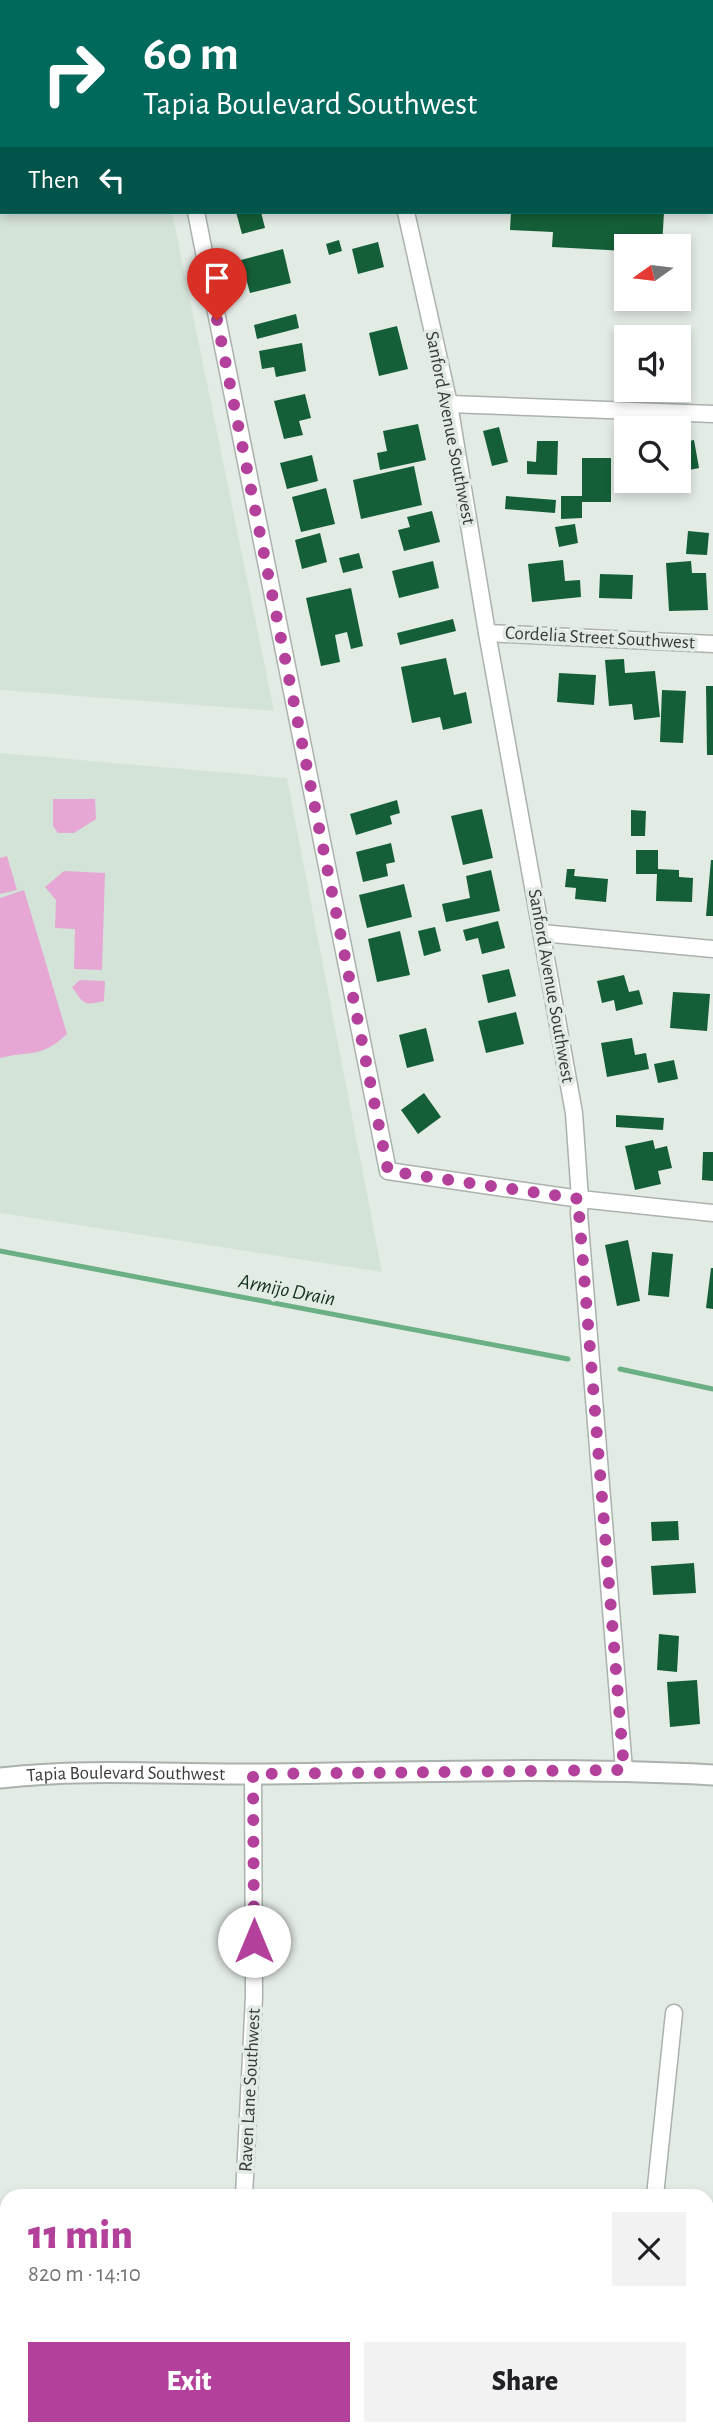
<!DOCTYPE html>
<meta charset="utf-8">
<style>
:root{--surface:#fff;--page:#f2f2f2;--text:#202124;--muted:#757577;--accent:#b3409a}
body{margin:0;font-family:"Alegreya Sans",sans-serif;background:var(--page);color:var(--text);height:100vh;display:flex;flex-direction:column;font-size:26px;white-space:nowrap}
*{box-sizing:border-box;margin:0}
p{font-size:23px;color:var(--muted)}
.icon{flex:none;width:38px;height:38px;fill:none;stroke:currentColor;stroke-width:2;stroke-linecap:round;stroke-linejoin:round}
.map{position:relative;flex:1;overflow:hidden}
.side{position:absolute;left:0px;top:2189px;width:714px;height:247px;display:flex;flex-direction:column;background:var(--surface);border-radius:21px 21px 0 0;box-shadow:0 4px 10px #0003}
.side>*{flex:none}
.guide{position:absolute;left:0px;top:0px;width:714px;height:214px;box-shadow:0 4px 10px #0003;background:#00695c;color:#fff;overflow:hidden}
.needle{width:46px;rotate:256deg}
.fabs{position:absolute;left:614px;top:234px;display:grid;gap:14px}
.fabs a{display:grid;place-items:center;width:77px;height:77px;border-radius:0px;background:var(--surface);box-shadow:0 4px 10px #0003;font-size:35px}
.pin{position:absolute;display:grid;place-items:center;width:60px;height:60px;color:#fff;margin:-72px -30px;border-radius:50% 50% 50% 0;rotate:-45deg;box-shadow:0 0 7px #0007}
.pin .icon{rotate:45deg}
.me{position:absolute;width:77px;margin:-38px;rotate:0deg;stroke-linejoin:round;filter:drop-shadow(0 0 5px #0008)}
.turn{display:flex;align-items:center;gap:24px;height:147px;padding:0 28px;font-size:32px}
.turn .icon{width:91px;height:91px;stroke-width:2.5}
.turn b{display:block;font-size:49px;line-height:60px}
.then{display:flex;align-items:center;height:66px;padding:0 28px;background:#0003;gap:14px;font-size:26px}
.round{display:grid;place-items:center;flex:none;width:74px;height:74px;border-radius:0px;background:var(--page)}
.overview{display:flex;align-items:center;justify-content:space-between;height:119px;padding:0 28px}
h1{font-size:42px;font-weight:800;line-height:52px;color:var(--accent)}
.action{display:flex;gap:14px;margin-top:auto;padding:14px 28px}
.action a{flex:1;height:80px;border-radius:0px;background:var(--accent);color:#fff;font-size:28px;font-weight:800;line-height:80px;text-align:center}
.action a+a{background:var(--page);color:var(--text)}
.map>svg:first-child{display:block}
.built{fill:#d4e3d8}
.green{fill:#e6a7d4}
.lines{fill:none;stroke-linecap:round;stroke-linejoin:round}
.stream{stroke:#6bb084;stroke-width:5}
.building{fill:#145f38}
.minor-casing{stroke:#abb2ad;stroke-width:19}
.tertiary-casing{stroke:#abb2ad;stroke-width:23}
.minor{stroke:#fff;stroke-width:16}
.tertiary{stroke:#fff;stroke-width:19}
.route{stroke:#b3409a;stroke-width:12;stroke-dasharray:0 21.6}
.labels{text-anchor:middle;dominant-baseline:central;stroke-width:7;stroke-linejoin:round;paint-order:stroke}
.street-label{font-size:19px;fill:#383b39;stroke:#e3ebe5}
.water-label{font-size:21px;font-style:italic;fill:#133220;stroke:#e3ebe5}
</style>
<div class="map">
<svg width="713" height="2435" viewBox="0 0 713 2435">
<rect width="100%" height="100%" fill="#e3ebe5"/>
<g class="built">
<polygon points="0,0 129,0 129,2 2,2 2,212 172,212 274,711 0,690"/>
<polygon points="0,753 287,778 382,1272 0,1213"/>
</g>
<g class="green">
<polygon points="53,799 95,799 96,819 74,833 58,833 53,826"/>
<polygon points="7,856 17,890 0,894 0,858"/>
<polygon points="64,871 105,873 102,970 74,969 75,929 55,928 56,900 45,887"/>
<path d="M24,890l43,144c-27,25 -36,16 -67,24v-160z"/>
<path d="M80,980l25,1 -1,20c-21,5 -20,3 -32,-14z"/>
</g>
<g class="lines">
<g class="stream">
<polyline points="0,1251 568,1359"/>
<polyline points="620,1369 713,1389"/>
</g>
</g>
<g class="building">
<polygon points="236,212 261,212 265,228 242,234"/>
<polygon points="511,212 664,212 662,247 626,247 626,251 552,247 553,232 510,230"/>
<polygon points="339,240 342,251 329,255 326,244"/>
<polygon points="378,242 384,267 358,274 352,249"/>
<polygon points="283,249 291,283 250,293 241,260"/>
<polygon points="296,314 299,328 257,339 254,325"/>
<polygon points="397,326 408,369 379,376 369,333"/>
<polygon points="302,343 306,371 276,377 274,367 262,369 259,351"/>
<polygon points="305,394 311,418 299,421 303,435 284,439 274,401"/>
<polygon points="418,424 426,460 380,470 377,453 387,451 383,431"/>
<polygon points="499,427 508,462 492,466 483,431"/>
<polygon points="694,440 699,468 679,472 679,443"/>
<polygon points="537,441 558,441 557,475 527,474 527,461 536,462"/>
<polygon points="312,455 318,481 287,489 280,463"/>
<polygon points="582,458 611,458 611,502 582,502 582,518 561,519 561,496 582,496"/>
<polygon points="414,466 422,505 361,519 353,480"/>
<rect x="646" y="481" width="14" height="12"/>
<polygon points="326,488 335,524 301,532 292,497"/>
<polygon points="506,496 556,500 555,513 505,509"/>
<polygon points="432,511 440,542 404,551 398,530 410,527 407,517"/>
<polygon points="575,524 578,543 559,547 555,527"/>
<polygon points="688,531 709,533 707,555 686,554"/>
<polygon points="320,533 327,562 302,569 295,540"/>
<polygon points="359,553 363,568 343,573 339,558"/>
<polygon points="563,560 565,581 580,580 581,597 532,602 528,564"/>
<polygon points="433,561 439,588 399,598 392,571"/>
<polygon points="691,561 692,573 706,573 708,610 669,611 666,563"/>
<polygon points="600,574 633,575 632,599 599,598"/>
<polygon points="351,588 363,646 351,649 347,632 335,635 340,662 321,666 306,598"/>
<polygon points="453,619 456,631 400,645 397,633"/>
<polygon points="446,658 454,695 466,692 472,723 443,730 440,717 412,723 401,667"/>
<polygon points="624,659 625,673 655,671 660,717 634,720 632,704 609,706 605,660"/>
<polygon points="559,673 596,675 594,705 557,702"/>
<polygon points="706,686 713,686 713,755 707,755"/>
<polygon points="662,690 686,691 683,743 660,742"/>
<polygon points="397,800 400,813 390,816 392,824 356,835 350,814"/>
<polygon points="482,809 493,858 463,865 451,816"/>
<polygon points="631,810 646,811 645,836 631,836"/>
<polygon points="391,843 395,862 386,864 388,876 363,882 356,852"/>
<polygon points="636,850 658,850 658,869 679,870 679,877 693,878 692,902 656,901 657,874 636,874"/>
<polygon points="711,860 713,860 713,916 706,916"/>
<polygon points="567,869 575,869 574,876 608,879 606,902 575,899 576,888 565,887"/>
<polygon points="491,870 500,911 446,922 442,904 470,898 466,876"/>
<polygon points="404,884 412,917 367,928 359,895"/>
<polygon points="498,921 505,948 482,954 478,938 466,941 463,930"/>
<polygon points="435,927 441,951 424,956 418,931"/>
<polygon points="400,931 410,975 377,982 368,939"/>
<polygon points="509,969 516,996 488,1003 482,975"/>
<polygon points="624,975 629,992 639,990 643,1004 616,1011 614,1000 602,1003 597,981"/>
<polygon points="673,992 710,994 707,1031 670,1028"/>
<polygon points="516,1012 524,1044 486,1053 478,1021"/>
<polygon points="426,1028 434,1061 407,1068 399,1035"/>
<polygon points="632,1038 635,1055 646,1053 649,1069 607,1077 601,1043"/>
<polygon points="674,1060 678,1079 658,1083 654,1064"/>
<polygon points="424,1093 441,1117 418,1134 401,1110"/>
<polygon points="616,1115 664,1118 663,1130 616,1127"/>
<polygon points="653,1140 655,1149 667,1146 672,1168 658,1171 661,1184 635,1190 625,1146"/>
<polygon points="703,1152 713,1152 713,1181 702,1180"/>
<polygon points="628,1240 640,1301 617,1306 605,1245"/>
<polygon points="652,1252 673,1254 669,1297 648,1295"/>
<polygon points="711,1268 713,1268 713,1309 706,1308"/>
<polygon points="678,1521 679,1540 652,1541 651,1522"/>
<polygon points="694,1563 696,1593 653,1595 651,1566"/>
<polygon points="659,1634 679,1636 677,1672 657,1670"/>
<polygon points="697,1680 700,1724 670,1727 667,1682"/>
</g>
<g class="lines">
<g class="minor-casing">
<g id="minor">
<polyline points="153,0 153,2"/>
<polyline points="343,0 343,2"/>
<polyline points="196,212 388,1171 580,1199 713,1213"/>
<polyline points="406,212 449,404 487,633 574,1113 580,1199 579,1213 624,1770"/>
<polyline points="449,404 713,414"/>
<polyline points="487,633 713,644"/>
<polyline points="542,933 713,949"/>
<polyline points="244,2196 254,1996 253,1774"/>
<polyline points="655,2196 674,2013"/>
<polyline points="235,2435 235,2429"/>
<polyline points="630,2435 630,2429"/>
</g>
</g>
<g class="tertiary-casing">
<g id="tertiary">
<path id="s1" d="M0,1778c87,-10 174,-3 261,-4 150,-2 301,-7 452,1"/>
</g>
</g>
<use href="#minor" class="minor"/>
<use href="#tertiary" class="tertiary"/>
</g>
<g class="lines">
<polyline class="route" points="217,320 388,1171 580,1199 579,1213 624,1770 253,1774 254,1941"/>
</g>
<g class="labels">
<g class="street-label">
<text transform="translate(450 428) rotate(79)">Sanford Avenue Southwest</text>
<text transform="translate(600 638) rotate(3)">Cordelia Street Southwest</text>
<text transform="translate(551 986) rotate(80)">Sanford Avenue Southwest</text>
<text stroke="none"><textPath href="#s1" startOffset="126">Tapia Boulevard Southwest</textPath></text>
<text transform="translate(250 2090) rotate(-87)">Raven Lane Southwest</text>
</g>
<g class="water-label">
<text transform="translate(287 1290) rotate(11)">Armijo Drain</text>
</g>
</g>
</svg>
<div class="fabs">
<a><svg class="needle" viewBox="-14 -14 28 28"><path d="M0-13l5 13h-10z" fill="#e53935"/><path d="M0 13l5-13h-10z" fill="#757577"/></svg></a>
<a><svg class="icon" aria-label="sound" viewBox="0 0 24 24"><path d="M4 9h4l5-4v14l-5-4H4zM17 9q2 3 0 6"/></svg></a>
<a><svg class="icon" aria-label="search" viewBox="0 0 24 24"><circle cx="10" cy="10" r="6"/><path d="M15 15l6 6"/></svg></a>
</div>
<div class="pin" style="left:217px;top:320px;background:#d93025"><svg class="icon" aria-label="arrive" viewBox="0 0 24 24"><path d="M6 21V4h12l-3 4 3 4H6"/></svg></div>
<svg class="me" style="left:254px;top:1941px" viewBox="-20 -20 40 40"><circle r="19" fill="#fff"/><path d="M0-13L10 11 0 6-10 11z" fill="#b3409a"/></svg>
<div class="guide">
<div class="turn"><svg class="icon" aria-label="right" viewBox="0 0 24 24"><path d="M7 20v-9h11M14 6l5 5-5 5"/></svg><div><b>60 m</b>Tapia Boulevard Southwest</div></div>
<div class="then">Then<svg class="icon" aria-label="left" viewBox="0 0 24 24"><path d="M17 20v-9H6M10 6l-5 5 5 5"/></svg></div>
</div>
<section class="side">
<div class="overview"><div><h1>11 min</h1><p>820 m · 14:10</p></div><a class="round"><svg class="icon" aria-label="close" viewBox="0 0 24 24"><path d="M6 6l12 12M18 6L6 18"/></svg></a></div>
<div class="action"><a>Exit</a><a>Share</a></div>
</section>
</div>
